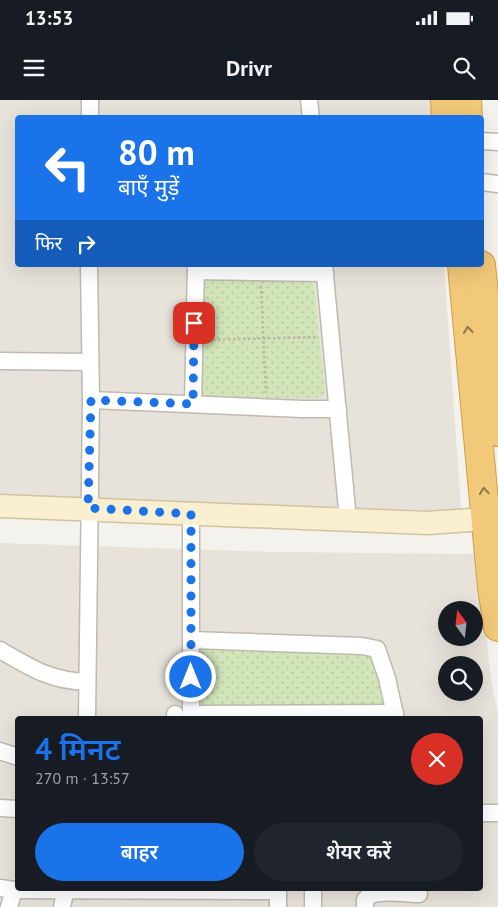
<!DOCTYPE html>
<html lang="hi">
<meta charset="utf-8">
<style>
:root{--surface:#171b24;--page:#20242c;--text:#f1f3f6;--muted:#9ea1a6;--accent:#1a73e8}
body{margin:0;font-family:"PT Sans","Noto Sans Devanagari",sans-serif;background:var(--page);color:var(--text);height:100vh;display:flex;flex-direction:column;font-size:19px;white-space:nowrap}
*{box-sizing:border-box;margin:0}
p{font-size:16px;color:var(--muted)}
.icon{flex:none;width:28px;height:28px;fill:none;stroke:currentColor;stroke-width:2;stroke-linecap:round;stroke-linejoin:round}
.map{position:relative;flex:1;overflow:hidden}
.details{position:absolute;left:15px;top:616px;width:468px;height:175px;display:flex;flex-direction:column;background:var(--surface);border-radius:5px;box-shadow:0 5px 20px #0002}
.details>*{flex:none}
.top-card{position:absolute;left:15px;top:15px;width:469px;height:152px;border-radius:5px;box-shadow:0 5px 20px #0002;background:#1a73e8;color:#fff;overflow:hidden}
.needle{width:32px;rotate:345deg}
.tools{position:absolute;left:438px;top:501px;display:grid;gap:10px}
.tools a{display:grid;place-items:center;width:45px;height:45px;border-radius:50%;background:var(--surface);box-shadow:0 5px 20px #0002;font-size:25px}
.pin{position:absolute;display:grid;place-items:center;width:42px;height:42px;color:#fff;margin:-21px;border-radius:10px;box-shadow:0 2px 8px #0006}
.me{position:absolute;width:55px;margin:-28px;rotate:0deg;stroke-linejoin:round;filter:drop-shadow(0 0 4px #0008)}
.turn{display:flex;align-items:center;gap:18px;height:105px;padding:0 20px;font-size:22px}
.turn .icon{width:65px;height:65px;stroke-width:2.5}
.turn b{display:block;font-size:35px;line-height:42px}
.then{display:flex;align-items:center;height:48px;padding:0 20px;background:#0003;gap:10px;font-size:19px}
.round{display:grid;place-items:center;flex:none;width:52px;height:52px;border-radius:26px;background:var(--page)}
.head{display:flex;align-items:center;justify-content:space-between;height:85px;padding:0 20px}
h1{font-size:30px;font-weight:600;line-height:38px;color:var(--accent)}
.primary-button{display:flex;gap:10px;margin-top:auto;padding:10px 20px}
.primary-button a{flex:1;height:58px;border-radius:30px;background:var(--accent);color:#fff;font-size:20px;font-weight:600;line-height:58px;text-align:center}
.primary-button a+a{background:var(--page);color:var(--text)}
.status{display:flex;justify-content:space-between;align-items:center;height:35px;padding:0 25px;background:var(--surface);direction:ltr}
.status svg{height:14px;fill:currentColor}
header{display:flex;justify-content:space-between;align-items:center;height:65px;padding:0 20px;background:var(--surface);font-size:22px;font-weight:600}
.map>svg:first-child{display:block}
.residential{fill:#e8e3da;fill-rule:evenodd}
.park{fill:url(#park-dots)}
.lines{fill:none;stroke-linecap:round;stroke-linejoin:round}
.street-casing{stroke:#bfb9af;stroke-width:19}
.secondary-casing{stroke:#d0c39f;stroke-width:25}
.highway-casing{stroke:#d19d49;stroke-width:30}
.path{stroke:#c0b5a1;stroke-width:2.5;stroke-dasharray:2.5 2.5;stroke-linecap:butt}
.street{stroke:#fff;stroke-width:16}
.secondary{stroke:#faefd0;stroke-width:22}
.highway{stroke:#f2c879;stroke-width:28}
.oneway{stroke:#8c7853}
.route{stroke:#1a73e8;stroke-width:9;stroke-dasharray:0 16.2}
</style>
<div class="status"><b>13:53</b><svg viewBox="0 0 49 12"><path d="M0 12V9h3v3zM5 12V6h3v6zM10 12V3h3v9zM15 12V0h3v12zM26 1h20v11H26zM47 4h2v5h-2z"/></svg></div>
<header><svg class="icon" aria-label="menu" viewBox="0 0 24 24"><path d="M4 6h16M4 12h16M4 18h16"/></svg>Drivr<svg class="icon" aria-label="search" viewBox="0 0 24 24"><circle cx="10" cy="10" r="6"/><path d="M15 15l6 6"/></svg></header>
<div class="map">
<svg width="498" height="807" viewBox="0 0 498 807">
<defs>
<pattern id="park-dots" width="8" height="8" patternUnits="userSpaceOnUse" patternTransform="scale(1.25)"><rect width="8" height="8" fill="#d1e5b9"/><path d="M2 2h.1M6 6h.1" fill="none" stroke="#b5c6a0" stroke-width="1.8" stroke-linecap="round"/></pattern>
</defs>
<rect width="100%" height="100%" fill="#f4f2ec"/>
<g class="residential">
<polygon points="0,0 430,0 432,17 18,18 18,165 444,165 461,409 440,415 0,401"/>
<path d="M0,443l274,9 203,2 14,126 7,33v194h-498zM446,510h28v28h-28zM446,565h28v27h-28zM18,619h462v170h-462z"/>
</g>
<g class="park">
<polygon points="304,176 311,181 314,187 325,291 323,296 315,298 211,298 201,293 204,186 207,179"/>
<polygon points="201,547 367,554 374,556 377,562 383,603 381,607 209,607 201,605 198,601 198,549"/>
</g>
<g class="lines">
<g class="street-casing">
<g id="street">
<polyline points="309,0 311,18"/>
<polyline points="90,18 90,0"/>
<polyline points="481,41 498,42"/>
<polyline points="481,82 498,84"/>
<polyline points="324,165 348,420"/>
<polyline points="196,171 325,173"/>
<polyline points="0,261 90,262"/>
<polyline points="91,300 303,309 338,309"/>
<polyline points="193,304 196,165"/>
<polyline points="191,414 191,614 395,613"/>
<polyline points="191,540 362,546 377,549 387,578 396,619"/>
<path d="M0,550c31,18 51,31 87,32"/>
<polyline points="175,614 175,619"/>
<polyline points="87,619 91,300 89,165"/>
<polyline points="0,651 18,657"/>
<polyline points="0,708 18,709"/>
<polyline points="480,713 498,713"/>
<polyline points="0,788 14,790 278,791 278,807"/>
<polyline points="313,789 313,807"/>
<polyline points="9,807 14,790"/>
<polyline points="62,807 66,789"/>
<path d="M365,807v-7c7,-12 42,-6 54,-6"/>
</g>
</g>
<g class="secondary-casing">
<polyline id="secondary" points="0,406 428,423 498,418"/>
</g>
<g class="highway-casing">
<g id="highway">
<polyline points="445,0 446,18"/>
<polyline points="467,0 468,18"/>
<polyline points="462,165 492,487 498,527"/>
<polyline points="481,165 498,332"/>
</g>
</g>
<g class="path">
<polyline points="261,186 266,293"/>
<polyline points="208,240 317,237"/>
</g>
<use href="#street" class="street"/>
<use href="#secondary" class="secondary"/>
<use href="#highway" class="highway"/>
</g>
<defs><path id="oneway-chevron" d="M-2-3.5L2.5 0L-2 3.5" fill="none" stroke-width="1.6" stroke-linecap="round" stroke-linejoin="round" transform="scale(1.25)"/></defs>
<g class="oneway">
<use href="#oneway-chevron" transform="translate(468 230) rotate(-96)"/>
<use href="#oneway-chevron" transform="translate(484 391) rotate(-96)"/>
</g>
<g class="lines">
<polyline class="route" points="191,577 191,414 88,408 91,300 193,304 194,223"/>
</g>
</svg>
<div class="tools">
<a><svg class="needle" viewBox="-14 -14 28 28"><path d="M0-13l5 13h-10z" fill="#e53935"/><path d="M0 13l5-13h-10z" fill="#9ea1a6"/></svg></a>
<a><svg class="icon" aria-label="search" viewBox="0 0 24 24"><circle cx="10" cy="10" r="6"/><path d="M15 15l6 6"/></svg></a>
</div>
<div class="pin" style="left:194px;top:223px;background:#d93025"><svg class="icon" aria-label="arrive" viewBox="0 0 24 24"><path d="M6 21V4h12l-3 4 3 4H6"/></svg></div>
<svg class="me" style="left:191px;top:577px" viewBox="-20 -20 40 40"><circle r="17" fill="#1a73e8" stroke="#fff" stroke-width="3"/><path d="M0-11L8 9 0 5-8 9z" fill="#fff"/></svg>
<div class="top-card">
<div class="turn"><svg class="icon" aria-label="left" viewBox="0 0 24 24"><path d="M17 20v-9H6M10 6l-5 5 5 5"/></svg><div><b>80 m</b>बाएँ मुड़ें</div></div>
<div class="then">फिर<svg class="icon" aria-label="right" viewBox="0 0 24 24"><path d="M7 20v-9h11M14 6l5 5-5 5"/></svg></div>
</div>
<section class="details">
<div class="head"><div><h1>4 मिनट</h1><p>270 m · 13:57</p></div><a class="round" style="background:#d93025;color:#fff"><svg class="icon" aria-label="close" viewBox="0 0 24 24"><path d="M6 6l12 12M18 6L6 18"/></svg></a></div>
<div class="primary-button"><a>बाहर</a><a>शेयर करें</a></div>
</section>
</div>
